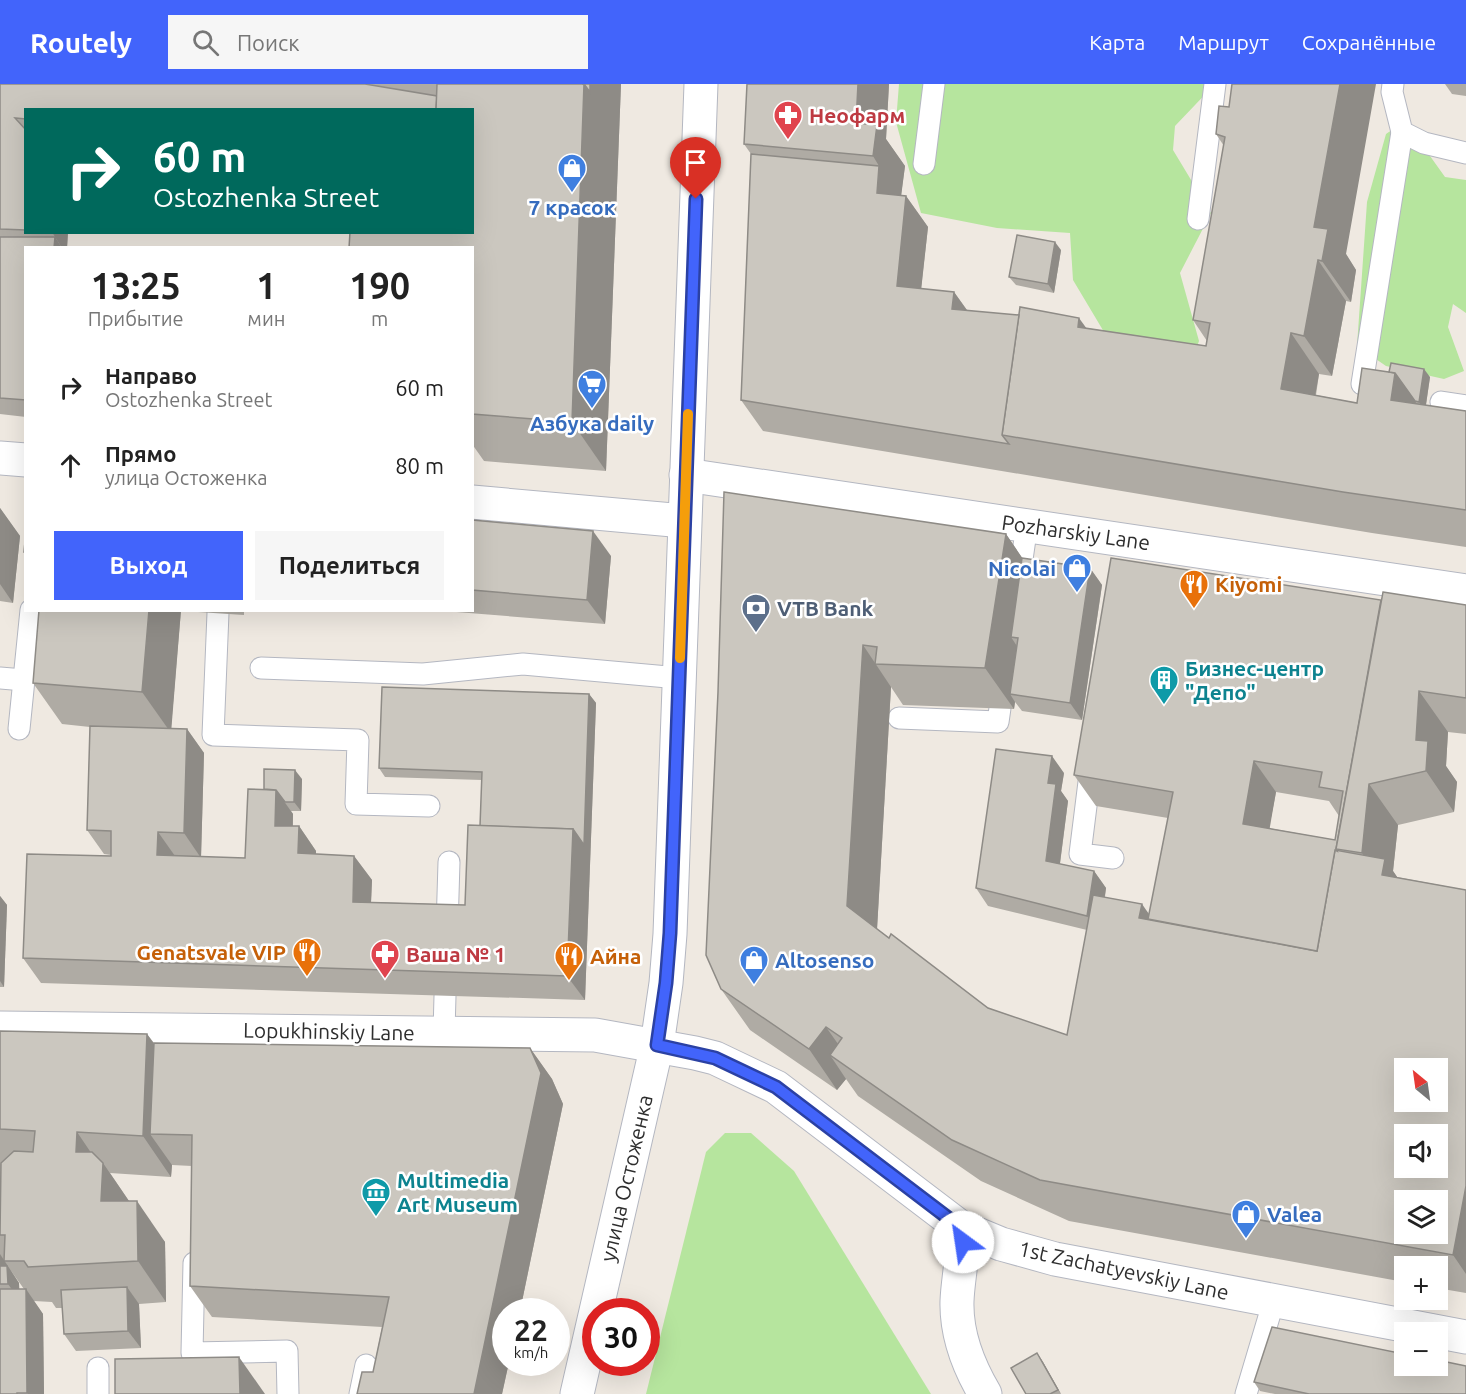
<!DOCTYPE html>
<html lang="ru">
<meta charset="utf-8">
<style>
:root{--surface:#fff;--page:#f6f6f6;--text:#222;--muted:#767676;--accent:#4264fb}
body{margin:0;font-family:Ubuntu,sans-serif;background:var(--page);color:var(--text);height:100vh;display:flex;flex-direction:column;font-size:22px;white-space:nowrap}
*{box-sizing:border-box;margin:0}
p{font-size:20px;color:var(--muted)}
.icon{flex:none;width:33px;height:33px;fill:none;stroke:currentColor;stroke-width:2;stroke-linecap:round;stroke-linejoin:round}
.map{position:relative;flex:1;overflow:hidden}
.sheet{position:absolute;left:24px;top:162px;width:450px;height:366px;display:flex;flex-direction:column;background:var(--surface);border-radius:0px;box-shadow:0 6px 24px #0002}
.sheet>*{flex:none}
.banner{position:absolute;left:24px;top:24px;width:450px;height:126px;border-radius:0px;box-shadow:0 6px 24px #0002;background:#00695c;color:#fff;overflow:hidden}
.needle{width:39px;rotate:331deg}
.buttons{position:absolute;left:1394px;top:974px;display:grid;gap:12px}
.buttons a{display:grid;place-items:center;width:54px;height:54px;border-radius:0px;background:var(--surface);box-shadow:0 6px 24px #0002;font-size:30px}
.speed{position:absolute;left:492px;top:1214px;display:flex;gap:12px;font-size:30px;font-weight:700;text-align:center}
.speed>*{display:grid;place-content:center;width:78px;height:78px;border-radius:50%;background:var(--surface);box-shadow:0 6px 24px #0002;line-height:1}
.speed small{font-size:15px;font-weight:400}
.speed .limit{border:9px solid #d22;background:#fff;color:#111}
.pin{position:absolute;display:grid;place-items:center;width:51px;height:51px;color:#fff;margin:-62px -26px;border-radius:50% 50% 50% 0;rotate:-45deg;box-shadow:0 0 6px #0007}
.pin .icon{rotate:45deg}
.me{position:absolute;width:66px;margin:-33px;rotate:329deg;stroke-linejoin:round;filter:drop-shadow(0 0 4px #0008)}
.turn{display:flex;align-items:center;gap:21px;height:126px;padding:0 30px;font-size:27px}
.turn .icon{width:78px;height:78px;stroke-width:2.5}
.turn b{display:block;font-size:42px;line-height:51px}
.eta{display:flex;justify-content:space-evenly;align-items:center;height:102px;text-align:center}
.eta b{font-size:36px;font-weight:700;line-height:42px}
.action{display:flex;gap:12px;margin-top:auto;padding:12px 30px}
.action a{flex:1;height:69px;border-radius:0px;background:var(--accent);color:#fff;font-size:24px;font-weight:700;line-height:69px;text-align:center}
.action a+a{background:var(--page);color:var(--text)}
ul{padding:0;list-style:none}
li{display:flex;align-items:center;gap:18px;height:78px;padding:0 30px}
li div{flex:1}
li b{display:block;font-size:22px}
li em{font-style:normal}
header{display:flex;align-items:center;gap:36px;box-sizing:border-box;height:84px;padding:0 30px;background:var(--accent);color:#fff}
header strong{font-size:28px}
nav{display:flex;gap:33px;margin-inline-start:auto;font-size:21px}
.search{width:420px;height:54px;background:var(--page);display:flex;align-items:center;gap:15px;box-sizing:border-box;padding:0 21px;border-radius:0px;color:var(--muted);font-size:22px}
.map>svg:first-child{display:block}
.green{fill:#b6e59e}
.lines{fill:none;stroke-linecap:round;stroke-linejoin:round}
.service-casing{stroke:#b4b7c1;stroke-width:23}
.minor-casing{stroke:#b4b7c1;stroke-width:35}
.secondary-casing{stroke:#b4b7c1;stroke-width:35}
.service{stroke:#fff;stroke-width:21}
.minor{stroke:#fff;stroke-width:33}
.secondary{stroke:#fff;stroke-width:33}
.wall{fill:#afaba4;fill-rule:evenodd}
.shaded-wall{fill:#8e8b86}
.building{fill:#cbc7bf;stroke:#8e8b86;stroke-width:1.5;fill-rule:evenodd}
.route-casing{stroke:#2b41a3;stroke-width:15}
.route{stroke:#4264fb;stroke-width:10}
.slow{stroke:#f59e0b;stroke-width:10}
.labels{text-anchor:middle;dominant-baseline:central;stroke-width:5;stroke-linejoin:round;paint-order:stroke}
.health-label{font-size:21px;font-weight:bold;fill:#be3a42;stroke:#fff;text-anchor:start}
.shop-label{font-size:21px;font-weight:bold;fill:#366cbe;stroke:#fff}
.street-label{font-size:21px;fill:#2e2e2e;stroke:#fff}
.food-label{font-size:21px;font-weight:bold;fill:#c56008;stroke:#fff;text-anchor:start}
.service-label{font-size:21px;font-weight:bold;fill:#4e5e75;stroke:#fff;text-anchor:start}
.culture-label{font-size:21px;font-weight:bold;fill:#0d838f;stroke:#fff;text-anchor:start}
</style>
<header>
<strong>Routely</strong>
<div class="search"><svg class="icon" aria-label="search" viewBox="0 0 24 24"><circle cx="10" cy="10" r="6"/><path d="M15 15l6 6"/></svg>Поиск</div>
<nav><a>Карта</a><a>Маршрут</a><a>Сохранённые</a></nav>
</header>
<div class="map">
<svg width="1466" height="1310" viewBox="0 0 1466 1310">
<rect width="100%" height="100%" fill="#efe9e1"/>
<g class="green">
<polygon points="899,0 1215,0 1175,42 1173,66 1211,129 1180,189 1199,257 1190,282 1110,258 1073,196 1070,149 997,144 921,129 896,38"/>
<polygon points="1405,37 1445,93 1466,96 1466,229 1453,220 1448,243 1464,287 1444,295 1386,282 1357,262 1367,118 1386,50"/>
<polygon points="725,1049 751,1049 794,1087 931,1310 646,1310 706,1068"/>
</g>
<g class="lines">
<g class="service-casing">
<g id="service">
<polyline points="1393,0 1392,8 1402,48 1424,59 1466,69"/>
<polyline points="924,80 934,0"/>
<polyline points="1198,135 1215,0"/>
<polyline points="1362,300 1402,48"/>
<polyline points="1441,318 1466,322"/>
<polyline points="1020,489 1027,441"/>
<polyline points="218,529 213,651 358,656 356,720 429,722"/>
<polyline points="261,584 423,590 523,580 679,594"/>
<polyline points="0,594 24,596"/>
<polyline points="899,634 998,638 1000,624"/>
<polyline points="19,645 31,526"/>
<polyline points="1091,682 1080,770 1113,774"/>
<polyline points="447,844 449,778"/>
<polyline points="444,948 445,912"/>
<polyline points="194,1179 192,1269 287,1267 288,1310"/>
<polyline points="98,1284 98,1310"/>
<polyline points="360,1310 366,1281"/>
<polyline points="1246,1310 1274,1216"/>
</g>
</g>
<g class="minor-casing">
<g id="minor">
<polyline points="0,374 26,376"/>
<polyline points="686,391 1466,507"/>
<polyline points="472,418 684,437"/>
<polyline points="0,944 595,951 695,969 715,974 776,1003 960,1143 1001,1160 1055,1175 1466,1253"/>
<path d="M960,1143c5,26 -2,48 -3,74 -1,33 12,66 28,93"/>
</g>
</g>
<g class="secondary-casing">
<polyline id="secondary" points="577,1310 657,961 666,899 670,850 701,0"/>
</g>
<use href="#service" class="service"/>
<use href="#minor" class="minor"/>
<use href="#secondary" class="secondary"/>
</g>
<g class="wall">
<polygon points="0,0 621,0 606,387 484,377 472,360 472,26 26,26 26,148 68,148 67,164 26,164 26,333 0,330"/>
<polygon points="747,0 889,0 886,55 905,82 901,111 906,112 928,143 921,205 954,208 967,226 1206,262 1207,257 1193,236 1224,62 1216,50 1219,22 1346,170 1356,186 1351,218 1346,217 1332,292 1319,290 1316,311 1357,319 1430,293 1426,321 1466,327 1466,463 1372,449 763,347 741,316 751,70 744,60"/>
<polygon points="1445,0 1466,0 1466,12 1452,10"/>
<polygon points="1061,166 1054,209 1016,201 1009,193"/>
<polygon points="0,424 20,452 13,519 0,517"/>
<polygon points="472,436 611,472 605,540 431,526 472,526"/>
<path d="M1006,450l16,24 68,10 12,17 -20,135 -60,-9 -7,-9 -1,7 -111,-4 -12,-18 -14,242 111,79 79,27 20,-105 -99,-24 -12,-18 88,-115 -3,18 7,10 -8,63 34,7 12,17 -1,9 44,17 19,-96 -72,-12 -22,-31 307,-175 85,5v129l-18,-2 -2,34 11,16 -3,30 -56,13 -5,46 4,6 69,13v403l-29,-5v-22h-33v16l-335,-61 -88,-40 -123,-85 -12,-17 -9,11 -87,-60 -29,-41 -3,-297zM1276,708l53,9 10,15 -4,24 -66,-12z"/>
<polygon points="181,526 171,644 187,645 204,669 201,773 245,774 264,705 302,695 301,727 291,727 293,730 293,742 299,742 316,767 316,770 354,772 372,796 371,818 465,821 480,742 482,696 385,693 379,684 589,610 596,619 585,916 41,899 23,874 111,772 111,771 104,770 87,746 90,643 62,640 33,599"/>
<polygon points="198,526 244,526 244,531 198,528"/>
<polygon points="0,812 7,821 4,903 0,903"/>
<path d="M0,947l147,3 7,9 376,5 22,31 11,25 -43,207h-14v51h3l-7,32 -129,-22 9,-45 -170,-10 -22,-31 2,-120 -20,-1 -1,12 -61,-4 19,28 36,41 1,60 -27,2 2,44 -65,3 -12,-17 -2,-26h-6l-4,-6 -18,-1 9,13 1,80h-44zM9,1184l15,21h-5v-6z"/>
<polygon points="1037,1269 1043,1278 1061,1310 1026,1310"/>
<polygon points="1254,1298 1466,1310 1275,1310 1260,1307"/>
</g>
<g class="shaded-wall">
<polygon points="584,0 621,0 606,387 572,338"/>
<polygon points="858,0 889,0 886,55 905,82 901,113 877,109 879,82 873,72 856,39"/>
<polygon points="1340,0 1376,0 1346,170 1356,186 1351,218 1322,177 1314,143"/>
<polygon points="906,112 928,143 918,234 897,202"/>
<polygon points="52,148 68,148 67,164 62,164"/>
<polygon points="55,153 62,164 54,164"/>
<polygon points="1055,158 1061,166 1054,209 1048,200"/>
<polygon points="1318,176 1346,217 1332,292 1304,252"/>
<polygon points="954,208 976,239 952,225"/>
<polygon points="1079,234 1108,274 1078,243"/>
<polygon points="1291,249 1319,290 1309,346 1281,305"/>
<polygon points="1424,285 1430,293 1425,327 1419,318"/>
<polygon points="1395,289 1424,330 1391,316"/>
<polygon points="0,424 20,452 13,519 0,500"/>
<polygon points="593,447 611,472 605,540 587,516"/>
<polygon points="1006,450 1034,491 1018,554 1011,553 1022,570 1010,610 1015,618 1014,625 985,584"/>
<polygon points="1090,484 1102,501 1082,636 1070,619"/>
<polygon points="149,526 181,526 171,649 142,608"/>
<polygon points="863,561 891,603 876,863 847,822"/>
<polygon points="1419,607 1448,648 1446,682 1457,698 1454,728 1426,687 1416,656"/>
<polygon points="589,610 596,619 585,916 567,892 573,745"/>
<polygon points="187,645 204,669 201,774 184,749"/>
<polygon points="1052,672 1064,689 1061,707 1068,717 1058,794 1046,777 1048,699"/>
<polygon points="1254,677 1276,708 1265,771 1243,740"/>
<polygon points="295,686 302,695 301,727 294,718"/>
<polygon points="1369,700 1398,741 1393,787 1413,816 1390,810 1362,769 1344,766"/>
<polygon points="276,706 293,730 292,766 275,742"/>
<polygon points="299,742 316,767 315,794 298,769"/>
<polygon points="158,748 175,772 157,771"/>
<polygon points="354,772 372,796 370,842 353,818"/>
<polygon points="1094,787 1106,804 1099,849 1087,832"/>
<polygon points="0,812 7,821 4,903 0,897"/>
<polygon points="1142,820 1160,846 1139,834"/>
<polygon points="826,943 855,984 830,971 846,995 837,1006 809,965"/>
<polygon points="147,950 176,991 150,1050 172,1081 171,1093 143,1052"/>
<polygon points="530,964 552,995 563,1020 520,1227 506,1227 506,1278 509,1278 502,1310 474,1310"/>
<polygon points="77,1048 102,1085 103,1079 131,1120 101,1117 76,1068"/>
<polygon points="1466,1102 1466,1190 1453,1171"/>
<polygon points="137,1117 165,1158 166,1218 138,1177"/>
<polygon points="0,1170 19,1199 20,1217 8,1200 0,1187"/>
<polygon points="127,1203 139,1220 141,1264 128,1247"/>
<polygon points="26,1205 43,1230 44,1310 28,1310 27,1309"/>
<polygon points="1037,1269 1043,1278 1061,1310 1058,1306"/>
<polygon points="239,1273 265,1310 240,1310"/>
</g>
<g class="building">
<polygon points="0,0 365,0 437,12 436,26 26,26 26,35 15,34 26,46 26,146 0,145"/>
<polygon points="437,0 584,0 572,338 472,330 472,164 349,164 350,148 472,148 472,26 436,26"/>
<polygon points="582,0 590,0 590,8 584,0"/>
<polygon points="747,0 858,0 856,39 877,41 873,72 744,60"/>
<polygon points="1232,0 1340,0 1314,143 1328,145 1322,177 1318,176 1304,252 1291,249 1281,305 1357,319 1362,284 1395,289 1391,316 1466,327 1466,426 1343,408 1002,351 1020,223 1079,234 1078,243 1206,262 1210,239 1193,236 1225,53 1216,50 1219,22 1229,23"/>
<polygon points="751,70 879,82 877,109 906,112 897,202 954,208 952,225 1019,231 1002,351 1009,360 741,316"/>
<polygon points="1017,151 1055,158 1048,200 1009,193"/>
<polygon points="0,153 55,153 54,164 26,164 26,316 0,314"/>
<polygon points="1391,279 1424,285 1419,318 1415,317 1395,289 1389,288"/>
<path d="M724,408l282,42 -21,134 -110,-4 2,-17 -14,-2 -16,261 42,32 2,-4 97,74 79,27 26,-140 49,9 -3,14 178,33 18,-101 50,9 -3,16 84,15v296l-13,69 -413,-75 -88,-40 -122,-85 12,-17 -16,-11 -17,22 -88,-60 -15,-34 12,-263zM1404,984h33v33h-33zM1404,1050h33v33h-33zM1404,1116h33v33h-33z"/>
<polygon points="472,436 593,447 587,516 472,506"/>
<polygon points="26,447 26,468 24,468"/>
<polygon points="1022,474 1090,484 1070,619 1010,610 1018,554 1011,553"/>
<path d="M1111,474l270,42 -45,249 1,2 -2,-1 -18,101 -169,-32 25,-127 -99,-17zM1254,677l68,11 -3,15 24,4 -8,49 -92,-16z"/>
<polygon points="1383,508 1466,521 1466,614 1419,607 1416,656 1428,657 1426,687 1369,700 1362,769 1336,765"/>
<polygon points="39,526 149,526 142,608 33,599"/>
<polygon points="382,603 589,610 584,761 573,745 480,742 482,688 379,684"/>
<polygon points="90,642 187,645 184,749 158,748 157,771 245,774 248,705 276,706 275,742 299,742 298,769 354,772 353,818 465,821 468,741 573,745 567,892 23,874 27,770 111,772 111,747 87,746"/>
<polygon points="996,665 1052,672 1048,699 1056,700 1046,777 1094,787 1087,832 976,804"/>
<polygon points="264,685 295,686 294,718 285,718 276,706 264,705"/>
<polygon points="0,947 147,950 143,1052 77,1048 76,1068 92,1068 103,1079 101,1117 137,1117 138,1177 28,1183 24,1177 4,1177 5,1151 0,1151 1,1079 14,1067 33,1068 35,1047 0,1045"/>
<polygon points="154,959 530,964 541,989 474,1310 357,1310 362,1288 373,1288 389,1213 190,1202 192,1051 150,1050"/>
<polygon points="0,1182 7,1182 8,1200 0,1200"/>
<polygon points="127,1203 128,1247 64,1250 61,1206"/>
<polygon points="0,1205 26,1205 27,1309 17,1309 17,1310 0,1310"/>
<polygon points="1272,1243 1404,1270 1404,1281 1437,1281 1437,1276 1466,1282 1466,1310 1309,1310 1254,1298"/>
<polygon points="1037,1269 1058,1306 1050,1310 1026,1310 1011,1284"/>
<polygon points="239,1273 240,1310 115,1310 115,1275"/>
</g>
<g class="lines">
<g class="route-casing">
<polyline id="route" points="696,115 670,849 666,899 657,961 715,974 776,1003 960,1143 963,1158"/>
</g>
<use href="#route" class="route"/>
<polyline class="slow" points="680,574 688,330"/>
</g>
<defs>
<g id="pharmacy-pin" transform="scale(1.5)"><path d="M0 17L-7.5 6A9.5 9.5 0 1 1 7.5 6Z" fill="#e0444e" stroke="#fff"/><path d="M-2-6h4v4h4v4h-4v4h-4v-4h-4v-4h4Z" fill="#fff"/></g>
<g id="shop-pin" transform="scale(1.5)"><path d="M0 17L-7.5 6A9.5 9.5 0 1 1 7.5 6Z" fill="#3f7fe0" stroke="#fff"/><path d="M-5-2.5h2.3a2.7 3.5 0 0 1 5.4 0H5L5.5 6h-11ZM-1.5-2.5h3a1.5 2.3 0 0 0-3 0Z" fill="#fff"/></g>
<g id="supermarket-pin" transform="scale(1.5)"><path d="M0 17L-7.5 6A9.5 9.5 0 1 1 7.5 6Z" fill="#3f7fe0" stroke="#fff"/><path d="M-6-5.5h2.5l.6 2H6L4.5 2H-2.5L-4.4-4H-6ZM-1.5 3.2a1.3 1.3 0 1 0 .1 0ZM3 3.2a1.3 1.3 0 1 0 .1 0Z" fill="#fff"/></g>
<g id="restaurant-pin" transform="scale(1.5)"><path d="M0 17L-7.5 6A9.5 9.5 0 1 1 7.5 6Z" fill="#e8710a" stroke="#fff"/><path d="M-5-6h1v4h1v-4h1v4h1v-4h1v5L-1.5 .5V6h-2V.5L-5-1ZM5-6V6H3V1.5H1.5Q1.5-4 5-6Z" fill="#fff"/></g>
<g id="bank-pin" transform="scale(1.5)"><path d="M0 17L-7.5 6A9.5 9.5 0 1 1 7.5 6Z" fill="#5c6f8a" stroke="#fff"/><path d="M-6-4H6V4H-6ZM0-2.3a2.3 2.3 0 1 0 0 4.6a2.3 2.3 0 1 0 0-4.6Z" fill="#fff"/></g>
<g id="building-pin" transform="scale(1.5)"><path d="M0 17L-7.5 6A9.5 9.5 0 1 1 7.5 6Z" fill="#0f9aa8" stroke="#fff"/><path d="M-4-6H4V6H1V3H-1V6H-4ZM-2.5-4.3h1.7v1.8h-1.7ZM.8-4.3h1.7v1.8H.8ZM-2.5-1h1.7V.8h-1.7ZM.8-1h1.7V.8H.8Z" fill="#fff"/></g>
<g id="museum-pin" transform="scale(1.5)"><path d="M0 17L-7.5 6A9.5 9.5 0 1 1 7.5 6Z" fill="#0f9aa8" stroke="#fff"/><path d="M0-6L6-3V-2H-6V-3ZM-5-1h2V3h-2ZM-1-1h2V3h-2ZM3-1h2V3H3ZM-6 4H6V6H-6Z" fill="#fff"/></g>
</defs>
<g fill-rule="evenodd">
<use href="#pharmacy-pin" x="788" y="31"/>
<use href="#shop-pin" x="572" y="84"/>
<use href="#supermarket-pin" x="592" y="300"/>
<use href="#shop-pin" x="1077" y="484"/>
<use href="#restaurant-pin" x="1194" y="500"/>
<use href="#bank-pin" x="756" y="524"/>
<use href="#building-pin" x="1164" y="596"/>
<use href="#restaurant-pin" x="307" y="868"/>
<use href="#pharmacy-pin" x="385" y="870"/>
<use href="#restaurant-pin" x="569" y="872"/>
<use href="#shop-pin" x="754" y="876"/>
<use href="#museum-pin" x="376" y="1108"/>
<use href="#shop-pin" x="1246" y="1130"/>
</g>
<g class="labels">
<g class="health-label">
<text x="809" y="31">Неофарм</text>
<text x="406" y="870">Ваша № 1</text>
</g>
<g class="shop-label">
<text x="572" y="123">7 красок</text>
<text x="592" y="339">Азбука daily</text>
<text x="1056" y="484" text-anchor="end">Nicolai</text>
<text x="775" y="876" text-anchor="start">Altosenso</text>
<text x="1267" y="1130" text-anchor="start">Valea</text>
</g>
<g class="street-label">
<text transform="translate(1076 448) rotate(8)">Pozharskiy Lane</text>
<text transform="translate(329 947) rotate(1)">Lopukhinskiy Lane</text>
<text transform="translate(626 1094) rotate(-77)">улица Остоженка</text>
<text transform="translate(1124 1186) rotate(12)">1st Zachatyevskiy Lane</text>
</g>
<g class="food-label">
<text x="1215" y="500">Kiyomi</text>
<text x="286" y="868" text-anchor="end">Genatsvale VIP</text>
<text x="590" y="872">Айна</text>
</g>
<g class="service-label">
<text x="777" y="524">VTB Bank</text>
</g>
<g class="culture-label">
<text x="1185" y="584">Бизнес-центр<tspan x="1185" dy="24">"Депо"</tspan></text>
<text x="397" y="1096">Multimedia<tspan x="397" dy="24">Art Museum</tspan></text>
</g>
</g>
</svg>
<div class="buttons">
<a><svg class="needle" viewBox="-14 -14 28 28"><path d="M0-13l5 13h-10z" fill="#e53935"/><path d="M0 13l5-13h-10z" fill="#767676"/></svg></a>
<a><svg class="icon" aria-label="sound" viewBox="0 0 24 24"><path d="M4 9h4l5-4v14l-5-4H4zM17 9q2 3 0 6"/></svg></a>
<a><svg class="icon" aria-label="layers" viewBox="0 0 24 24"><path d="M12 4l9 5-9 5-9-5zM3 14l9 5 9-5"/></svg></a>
<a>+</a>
<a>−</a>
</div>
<div class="speed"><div>22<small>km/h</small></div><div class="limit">30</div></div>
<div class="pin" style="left:696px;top:115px;background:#d93025"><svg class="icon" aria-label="arrive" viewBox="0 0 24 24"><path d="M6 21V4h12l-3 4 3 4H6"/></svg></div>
<svg class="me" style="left:963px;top:1158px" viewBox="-20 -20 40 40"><circle r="19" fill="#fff"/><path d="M0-13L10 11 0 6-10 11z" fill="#4264fb"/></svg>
<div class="banner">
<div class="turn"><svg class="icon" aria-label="right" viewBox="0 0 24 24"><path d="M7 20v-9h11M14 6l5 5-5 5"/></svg><div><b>60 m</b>Ostozhenka Street</div></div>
</div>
<section class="sheet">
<div class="eta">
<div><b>13:25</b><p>Прибытие</p></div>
<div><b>1</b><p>мин</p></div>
<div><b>190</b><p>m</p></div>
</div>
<ul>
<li><svg class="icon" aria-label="right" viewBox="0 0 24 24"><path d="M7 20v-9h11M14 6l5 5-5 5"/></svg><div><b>Направо</b><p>Ostozhenka Street</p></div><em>60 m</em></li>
<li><svg class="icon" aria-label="ahead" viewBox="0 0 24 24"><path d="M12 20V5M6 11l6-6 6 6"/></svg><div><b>Прямо</b><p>улица Остоженка</p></div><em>80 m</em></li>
</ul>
<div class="action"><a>Выход</a><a>Поделиться</a></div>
</section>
</div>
